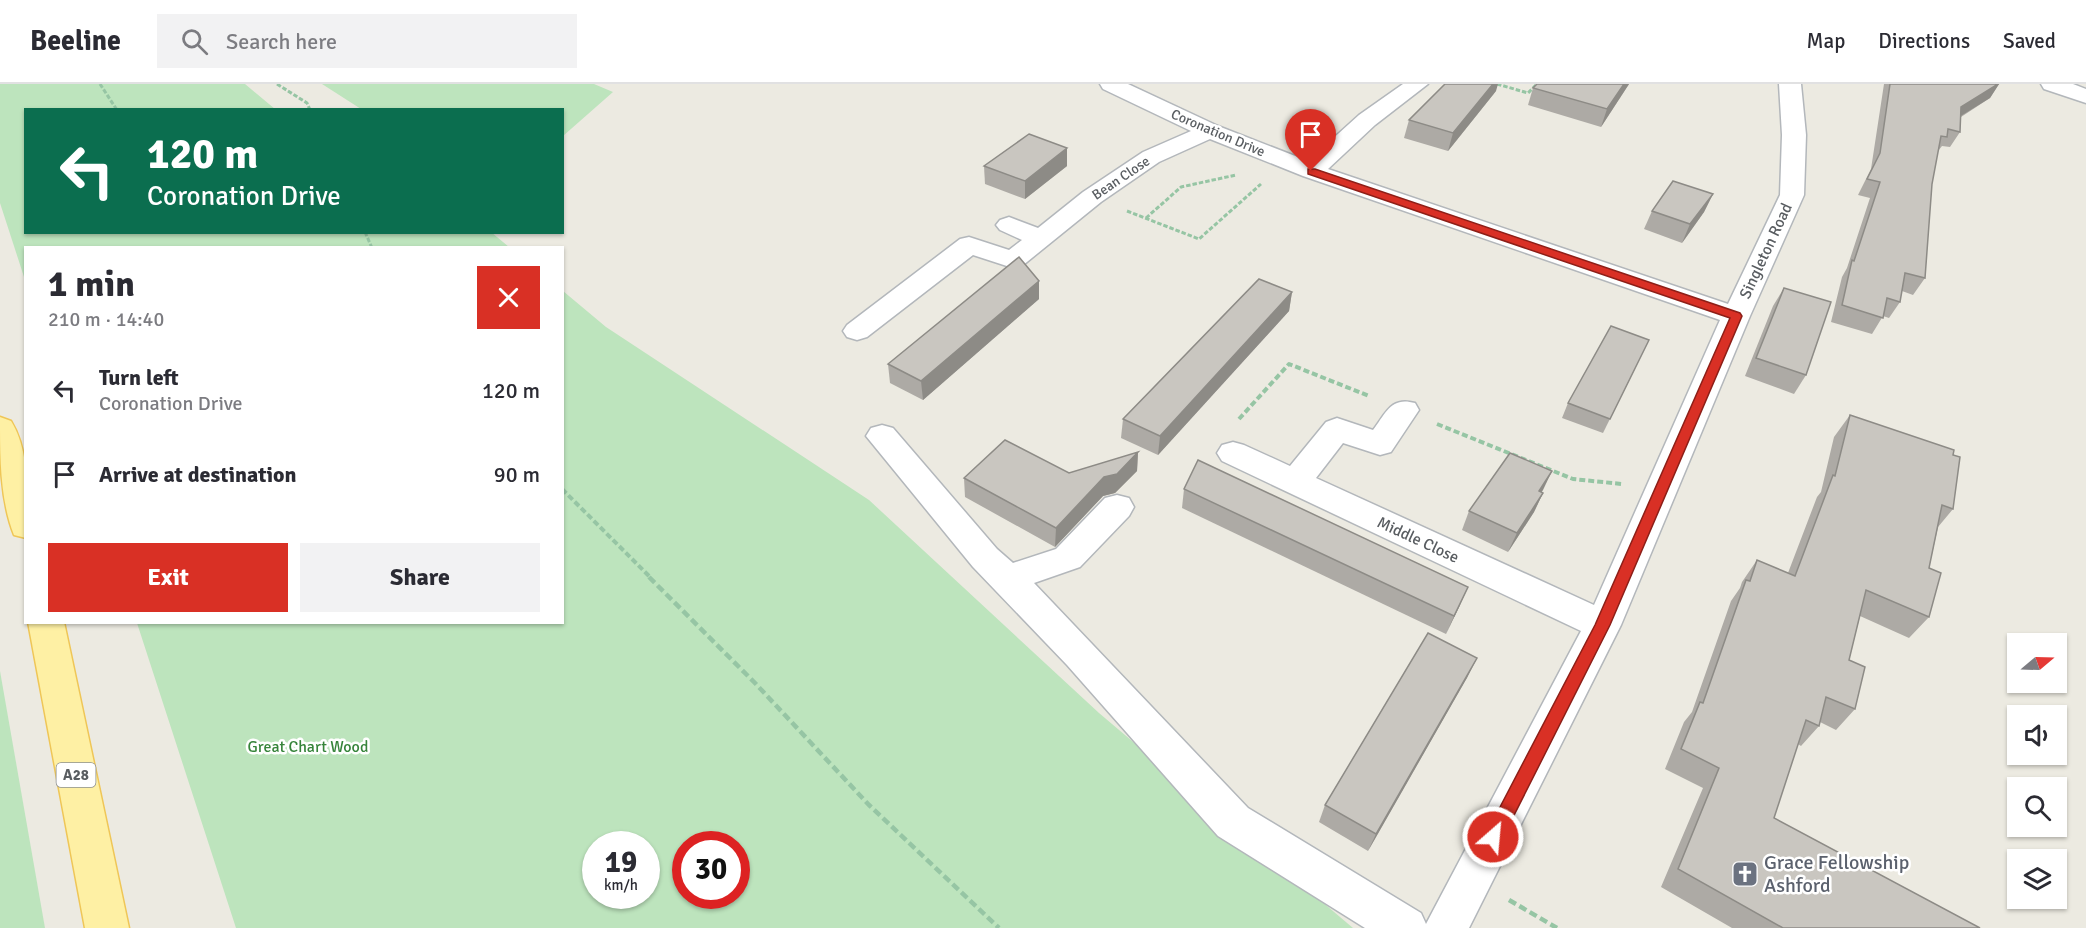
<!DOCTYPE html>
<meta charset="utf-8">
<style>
:root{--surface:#fff;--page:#f2f2f3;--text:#2b2b33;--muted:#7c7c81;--line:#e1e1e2;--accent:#d93025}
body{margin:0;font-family:Signika,sans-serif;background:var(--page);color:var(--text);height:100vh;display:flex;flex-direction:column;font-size:22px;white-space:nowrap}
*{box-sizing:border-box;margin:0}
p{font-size:20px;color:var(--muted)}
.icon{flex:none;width:33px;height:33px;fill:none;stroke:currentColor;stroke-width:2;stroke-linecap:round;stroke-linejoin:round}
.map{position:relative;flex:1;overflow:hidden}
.panel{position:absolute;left:24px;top:162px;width:540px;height:378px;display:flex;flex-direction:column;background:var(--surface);border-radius:0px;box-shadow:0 2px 4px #0004}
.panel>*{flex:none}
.banner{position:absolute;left:24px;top:24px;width:540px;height:126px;border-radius:0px;box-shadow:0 2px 4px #0004;background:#0b6e4f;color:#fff;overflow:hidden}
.needle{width:39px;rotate:71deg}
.tools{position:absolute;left:2007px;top:549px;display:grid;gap:12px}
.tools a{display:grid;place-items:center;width:60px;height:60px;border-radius:0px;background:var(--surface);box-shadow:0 2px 4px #0004;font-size:30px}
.speed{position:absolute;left:582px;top:747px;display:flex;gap:12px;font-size:30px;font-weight:700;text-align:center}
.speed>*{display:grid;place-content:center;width:78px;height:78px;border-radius:50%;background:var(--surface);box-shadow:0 2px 4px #0004;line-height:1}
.speed small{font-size:15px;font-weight:400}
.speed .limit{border:9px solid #d22;background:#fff;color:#111}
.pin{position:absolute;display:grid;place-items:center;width:51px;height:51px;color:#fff;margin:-62px -26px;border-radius:50% 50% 50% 0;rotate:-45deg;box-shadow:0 0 6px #0007}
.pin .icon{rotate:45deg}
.me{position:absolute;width:66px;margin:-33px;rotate:27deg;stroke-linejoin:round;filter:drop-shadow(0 0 4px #0008)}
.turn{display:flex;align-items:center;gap:21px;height:126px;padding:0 24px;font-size:27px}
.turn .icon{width:78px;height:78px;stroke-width:2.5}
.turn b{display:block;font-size:42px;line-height:51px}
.round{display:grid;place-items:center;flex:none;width:63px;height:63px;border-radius:0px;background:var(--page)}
.head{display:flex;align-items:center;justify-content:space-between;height:102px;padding:0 24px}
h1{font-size:36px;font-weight:800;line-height:45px}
.button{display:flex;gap:12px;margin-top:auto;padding:12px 24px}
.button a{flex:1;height:69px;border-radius:0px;background:var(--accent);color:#fff;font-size:24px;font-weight:800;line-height:69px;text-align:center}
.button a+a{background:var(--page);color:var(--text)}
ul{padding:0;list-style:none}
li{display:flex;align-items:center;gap:18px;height:84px;padding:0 24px}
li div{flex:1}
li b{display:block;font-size:22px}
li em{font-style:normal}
header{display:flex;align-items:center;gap:36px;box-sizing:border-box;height:84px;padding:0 30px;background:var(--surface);border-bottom:2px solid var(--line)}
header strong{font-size:28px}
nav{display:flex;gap:33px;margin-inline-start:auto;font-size:21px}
.search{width:420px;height:54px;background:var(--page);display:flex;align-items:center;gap:15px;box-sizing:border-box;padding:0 21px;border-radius:0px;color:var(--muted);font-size:22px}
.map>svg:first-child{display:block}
.green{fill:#bde4bd;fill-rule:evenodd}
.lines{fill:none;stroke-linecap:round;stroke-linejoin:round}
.minor-casing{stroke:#b3b7bb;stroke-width:3}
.major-casing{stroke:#efc657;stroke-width:3}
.path-far2{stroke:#96c5a4;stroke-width:3;stroke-dasharray:4.5 2;stroke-linecap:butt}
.path-far1{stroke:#96c5a4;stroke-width:4;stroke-dasharray:6 3;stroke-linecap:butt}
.path{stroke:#96c5a4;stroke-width:4.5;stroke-dasharray:8 4;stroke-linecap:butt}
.minor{fill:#fff;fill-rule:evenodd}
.major{fill:#fef0a4;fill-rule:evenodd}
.wall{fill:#adaaa5}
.shaded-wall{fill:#8d8b86}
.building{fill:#c9c6c0;stroke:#8d8b86;stroke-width:1.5}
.route{fill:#d93025;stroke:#8d1f18;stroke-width:1.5}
.labels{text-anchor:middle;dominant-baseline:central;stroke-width:5;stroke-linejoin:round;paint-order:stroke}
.far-street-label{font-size:14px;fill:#595d61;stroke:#fff}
.shield{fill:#fff;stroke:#8b8e90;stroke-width:1.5}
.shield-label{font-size:15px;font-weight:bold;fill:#595d61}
.street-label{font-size:16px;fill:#595d61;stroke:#fff}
.park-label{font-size:16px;fill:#36843a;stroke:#fff}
.near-worship-label{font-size:20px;fill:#5b616d;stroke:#fff;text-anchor:start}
</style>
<header>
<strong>Beeline</strong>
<div class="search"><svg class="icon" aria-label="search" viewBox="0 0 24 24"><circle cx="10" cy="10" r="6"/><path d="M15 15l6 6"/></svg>Search here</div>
<nav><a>Map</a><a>Directions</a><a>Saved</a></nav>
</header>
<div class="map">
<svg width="2086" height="844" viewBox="0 0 2086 844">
<rect width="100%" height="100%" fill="#eceae1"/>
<g class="green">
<polygon points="0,0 245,0 275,25 26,26 26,148 491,148 509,163 26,164 25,196 0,119"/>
<polygon points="322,0 594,0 613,8 563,52 562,26 361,25"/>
<path d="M563,207l43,36 263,173 230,213 254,215h-1117l-99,-305 425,-1zM596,760h50v52h-50zM686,760h50v52h-50z"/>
<polygon points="0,587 45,844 0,844"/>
</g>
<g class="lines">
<g class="minor-casing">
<g id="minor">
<path d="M1100,0h28l90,42 90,35 51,-46 44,-31h25l-53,41 -47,44 400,135 52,-109 2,-60 -3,-51h22l5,51 -2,60 -54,121 -129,309 -152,303h-104l-147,-92 -151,-171 -94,-98 -107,-131 5,-8 11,-3 11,3 104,121 16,14 43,-14 49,-51 12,-3 12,3 5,9 -5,9 -49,51 -46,16 214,225 173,105 5,11 155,-293 -359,-170 -5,-8 5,-8 11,-3 11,3 46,21 36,-44 11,-4 36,12c13,-17 18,-34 42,-27l4,7 -28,42 -11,3 -37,-12 -27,35 278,127 126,-285 -417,-144 -93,-37 -51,23 -58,40 -79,64 -9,2 -40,-13 -106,82 -10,3 -10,-3 -4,-6 4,-6 113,-86 9,-2 40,13 13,-10 -22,-10 -4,-5 4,-5 9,-3 29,11 45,-36 60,-40 48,-21 -88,-42z"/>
<polygon points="2041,0 2073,0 2086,5 2086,19 2044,5"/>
</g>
</g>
<g class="major-casing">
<g id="major">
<path d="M0,333l11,4c21,34 15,79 15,117l-12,-3c-14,-35 -14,-79 -14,-118z"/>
<polygon points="28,538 64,538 129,844 85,844"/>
</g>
</g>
<g class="path-far2">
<polyline points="100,0 117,26"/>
<polyline points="277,0 307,19 310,26"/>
<polyline points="1497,0 1528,9 1537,0"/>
<polyline points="1127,127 1199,155 1261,100"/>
<polyline points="1146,134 1181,103 1236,91"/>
<polyline points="365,148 372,164"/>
</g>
<g class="path-far1">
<polyline points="1239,335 1289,280 1369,312"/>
<polyline points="1437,340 1573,395 1622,400"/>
<polyline points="562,405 651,494"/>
</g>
<g class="path">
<polyline points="649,493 754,598 869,721 999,844"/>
<polyline points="1509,816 1557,844"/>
</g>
<use href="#minor" class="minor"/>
<use href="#major" class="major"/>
</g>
<g class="wall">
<polygon points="1537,0 1629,0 1601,43 1528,21 1533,4"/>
<polygon points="1884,0 1999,0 1990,14 1961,33 1960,48 1950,63 1942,62 1938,67 1932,100 1925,194 1913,211 1902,207 1900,218 1889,234 1883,232 1872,250 1831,238 1842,193 1847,184 1870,114 1858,111 1871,85"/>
<polygon points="1496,7 1448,67 1404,54 1409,36"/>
<polygon points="984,82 1067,82 1025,115 985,100"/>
<polygon points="1713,110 1704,128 1682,159 1644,145 1652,127"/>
<polygon points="1039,197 1039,215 923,316 890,299 888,280"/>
<polygon points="1784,204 1806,291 1794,310 1745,292 1773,222"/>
<polygon points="1292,208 1289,227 1158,371 1121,354 1123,335"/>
<polygon points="1649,256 1603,349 1562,334 1568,319"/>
<polygon points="1850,331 1953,371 1953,425 1938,443 1929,484 1929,533 1909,554 1860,532 1849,576 1855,625 1836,646 1820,638 1819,642 1801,662 1798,660 1774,734 1980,844 1732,844 1661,803 1703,704 1665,685 1684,638 1692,628 1731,517 1740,504 1742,498 1757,476 1788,489 1817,413 1821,408 1834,353"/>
<polygon points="1138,368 1137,387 1115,409 1103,412 1055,463 965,413 964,394 1069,389"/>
<polygon points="1184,405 1460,521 1446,550 1182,424"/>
<polygon points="1543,409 1534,428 1508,468 1462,446 1469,427"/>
<polygon points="1468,592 1368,767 1319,738 1325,721"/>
</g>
<g class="shaded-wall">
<polygon points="1493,0 1498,0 1496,7 1448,67 1453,49"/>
<polygon points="1624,0 1629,0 1601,43 1607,25"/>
<polygon points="1998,0 1999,0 1990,14 1951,38 1961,23"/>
<polygon points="1067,64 1067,82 1025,115 1025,97"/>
<polygon points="1713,110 1704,128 1682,159 1690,140"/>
<polygon points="1039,197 1039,215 923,316 921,297"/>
<polygon points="1292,208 1289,227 1158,371 1160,352"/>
<polygon points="1138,368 1137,387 1115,409 1103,412 1055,463 1056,444 1104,393"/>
<polygon points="1552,387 1543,406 1530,426 1539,407"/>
<polygon points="1543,409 1534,428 1508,468 1517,449"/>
<polygon points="1468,503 1460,521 1446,550 1454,532"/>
<polygon points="1477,574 1468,592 1368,767 1376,750"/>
</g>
<g class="building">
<polygon points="1445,0 1493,0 1453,49 1409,36"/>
<polygon points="1537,0 1624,0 1607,25 1533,4"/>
<polygon points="1890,0 1998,0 1961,23 1960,48 1948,45 1947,53 1941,52 1932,100 1925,194 1905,189 1900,218 1887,214 1883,234 1842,221 1852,176 1854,177 1880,98 1867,95 1880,69"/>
<polygon points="1029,50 1067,64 1025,97 984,82"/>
<polygon points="1673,97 1713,110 1690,140 1652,127"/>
<polygon points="1019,173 1039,197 921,297 888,280"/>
<polygon points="1259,195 1292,208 1160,352 1123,335"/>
<polygon points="1784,204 1831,218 1806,291 1756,274"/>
<polygon points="1611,242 1649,256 1610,335 1568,319"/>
<polygon points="1850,331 1954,366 1953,371 1960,373 1953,425 1942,421 1929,484 1941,489 1929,533 1866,506 1849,576 1865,583 1855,625 1826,613 1819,642 1806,636 1774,734 1980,844 1783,844 1678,785 1719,684 1681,665 1700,618 1703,619 1746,496 1750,497 1757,476 1795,492 1833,391 1835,392"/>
<polygon points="1005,356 1069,389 1138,368 1117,390 1104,393 1056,444 964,394"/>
<polygon points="1510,369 1552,387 1539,407 1543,409 1517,449 1469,427"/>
<polygon points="1198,376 1468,503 1454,532 1184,405"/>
<polygon points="1428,549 1477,574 1376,750 1325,721"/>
</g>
<polygon class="route" points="1308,85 1315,85 1740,229 1742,232 1610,541 1500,759 1493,762 1487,759 1485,753 1487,748 1595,541 1730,234 1308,90"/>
<defs>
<g id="church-square" transform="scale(1.35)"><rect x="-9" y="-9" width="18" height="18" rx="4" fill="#6b7280" stroke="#fff"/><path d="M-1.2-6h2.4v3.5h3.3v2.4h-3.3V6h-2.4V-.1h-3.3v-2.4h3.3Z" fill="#fff"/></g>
</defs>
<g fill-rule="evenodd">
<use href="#church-square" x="1745" y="790"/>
</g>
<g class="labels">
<g class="far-street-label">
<text transform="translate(1218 49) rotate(23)">Coronation Drive</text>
<text transform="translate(1121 94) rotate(-34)">Bean Close</text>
</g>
<rect class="shield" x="56.5" y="679" width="39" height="24" rx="4.5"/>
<g class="shield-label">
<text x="76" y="691">A28</text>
</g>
<g class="street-label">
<text transform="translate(1766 167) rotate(-65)">Singleton Road</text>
<text transform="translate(1418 456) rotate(25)">Middle Close</text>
</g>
<g class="park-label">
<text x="308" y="663">Great Chart Wood</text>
</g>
<g class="near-worship-label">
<text x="1764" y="778">Grace Fellowship<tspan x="1764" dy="23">Ashford</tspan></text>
</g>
</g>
</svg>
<div class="tools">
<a><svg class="needle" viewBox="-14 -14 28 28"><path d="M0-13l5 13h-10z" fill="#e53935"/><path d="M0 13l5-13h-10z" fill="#7c7c81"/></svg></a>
<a><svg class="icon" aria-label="sound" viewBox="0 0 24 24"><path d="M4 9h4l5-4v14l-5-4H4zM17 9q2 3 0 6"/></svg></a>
<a><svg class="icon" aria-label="search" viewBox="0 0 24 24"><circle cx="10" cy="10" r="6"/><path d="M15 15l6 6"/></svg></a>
<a><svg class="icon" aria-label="layers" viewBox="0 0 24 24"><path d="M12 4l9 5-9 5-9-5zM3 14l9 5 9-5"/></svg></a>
</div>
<div class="speed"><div>19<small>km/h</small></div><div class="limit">30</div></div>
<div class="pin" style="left:1311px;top:87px;background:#d93025"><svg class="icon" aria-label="arrive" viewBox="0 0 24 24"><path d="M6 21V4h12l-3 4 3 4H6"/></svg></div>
<svg class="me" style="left:1493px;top:753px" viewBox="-20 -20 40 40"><circle r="17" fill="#d93025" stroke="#fff" stroke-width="3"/><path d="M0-11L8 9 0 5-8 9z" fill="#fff"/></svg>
<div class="banner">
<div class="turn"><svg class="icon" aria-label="left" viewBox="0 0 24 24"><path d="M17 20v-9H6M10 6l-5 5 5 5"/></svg><div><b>120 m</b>Coronation Drive</div></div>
</div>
<section class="panel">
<div class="head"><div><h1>1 min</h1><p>210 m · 14:40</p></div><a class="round" style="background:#d93025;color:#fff"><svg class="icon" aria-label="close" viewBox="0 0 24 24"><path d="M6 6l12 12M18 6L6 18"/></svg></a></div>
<ul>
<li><svg class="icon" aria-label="left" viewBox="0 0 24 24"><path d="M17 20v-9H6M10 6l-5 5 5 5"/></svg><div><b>Turn left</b><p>Coronation Drive</p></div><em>120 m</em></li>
<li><svg class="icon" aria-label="arrive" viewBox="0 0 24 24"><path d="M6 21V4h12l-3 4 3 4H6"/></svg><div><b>Arrive at destination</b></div><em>90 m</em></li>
</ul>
<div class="button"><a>Exit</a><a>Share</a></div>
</section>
</div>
